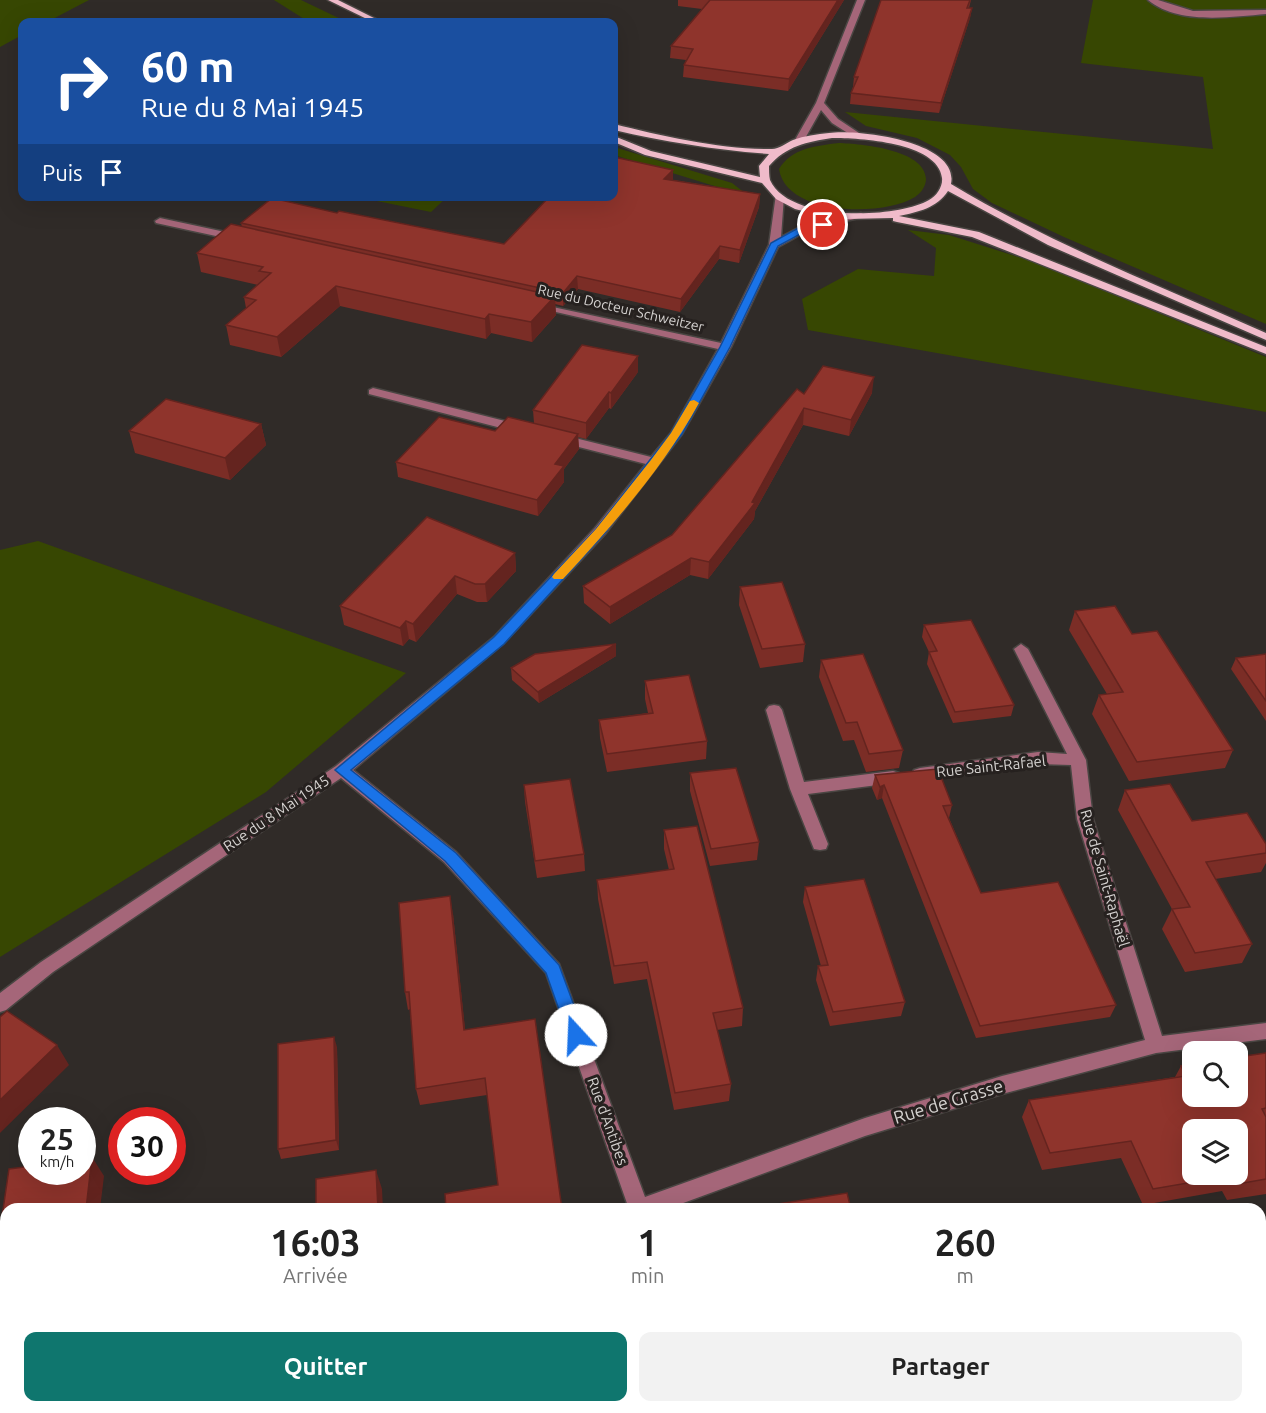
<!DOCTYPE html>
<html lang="fr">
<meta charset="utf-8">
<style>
:root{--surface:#fff;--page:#f2f2f2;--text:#222;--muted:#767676;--accent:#0f766e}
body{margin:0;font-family:Ubuntu,sans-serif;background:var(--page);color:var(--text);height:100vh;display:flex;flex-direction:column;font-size:22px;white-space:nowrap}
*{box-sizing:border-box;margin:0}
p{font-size:20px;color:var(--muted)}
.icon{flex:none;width:33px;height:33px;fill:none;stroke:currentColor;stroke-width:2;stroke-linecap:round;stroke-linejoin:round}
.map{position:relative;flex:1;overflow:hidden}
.sheet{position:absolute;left:0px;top:1203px;width:1266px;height:210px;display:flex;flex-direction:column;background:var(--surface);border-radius:18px 18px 0 0;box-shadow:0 6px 24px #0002}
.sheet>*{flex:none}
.banner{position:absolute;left:18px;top:18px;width:600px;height:183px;border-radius:12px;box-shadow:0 6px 24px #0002;background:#1a4fa0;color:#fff;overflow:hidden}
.controls{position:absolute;left:1182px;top:1041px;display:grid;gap:12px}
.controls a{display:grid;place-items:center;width:66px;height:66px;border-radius:12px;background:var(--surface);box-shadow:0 6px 24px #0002;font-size:30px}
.speed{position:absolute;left:18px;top:1107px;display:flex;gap:12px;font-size:30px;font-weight:700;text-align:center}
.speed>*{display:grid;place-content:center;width:78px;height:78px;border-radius:50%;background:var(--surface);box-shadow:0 6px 24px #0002;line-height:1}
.speed small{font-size:15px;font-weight:400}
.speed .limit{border:9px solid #d22;background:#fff;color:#111}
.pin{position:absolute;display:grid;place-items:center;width:51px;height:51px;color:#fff;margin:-26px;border:3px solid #fff;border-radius:50%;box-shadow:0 2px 6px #0007}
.me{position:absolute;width:66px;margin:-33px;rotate:340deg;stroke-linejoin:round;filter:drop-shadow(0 0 4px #0008)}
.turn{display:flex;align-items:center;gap:21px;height:126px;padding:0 24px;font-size:27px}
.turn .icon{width:78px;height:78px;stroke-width:2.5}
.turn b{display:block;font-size:42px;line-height:51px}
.then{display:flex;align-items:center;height:57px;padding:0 24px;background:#0003;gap:12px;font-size:22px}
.eta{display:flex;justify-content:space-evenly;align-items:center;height:102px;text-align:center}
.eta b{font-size:36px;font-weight:700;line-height:42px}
.action{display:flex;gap:12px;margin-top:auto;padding:12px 24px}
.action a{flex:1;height:69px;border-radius:12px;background:var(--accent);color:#fff;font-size:24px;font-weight:700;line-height:69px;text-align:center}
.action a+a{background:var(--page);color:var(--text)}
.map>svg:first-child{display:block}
.green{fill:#374702}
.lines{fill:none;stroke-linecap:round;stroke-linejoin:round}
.minor-casing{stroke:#4a4643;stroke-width:3}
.major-casing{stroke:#4a4643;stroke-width:3}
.minor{fill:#a56679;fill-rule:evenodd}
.major{fill:#f0bbca;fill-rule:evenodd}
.wall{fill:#7b2d26}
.shaded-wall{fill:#64241f}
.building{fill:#8f342c;stroke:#64241f;stroke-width:1.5;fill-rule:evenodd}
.route{fill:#1a73e8;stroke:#114b97;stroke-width:1.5}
.slow{fill:#f59e0b}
.labels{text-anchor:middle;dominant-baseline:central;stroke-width:6;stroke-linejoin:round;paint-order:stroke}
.far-street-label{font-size:14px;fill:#d5d2d0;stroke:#26211f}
.street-label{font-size:15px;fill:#d5d2d0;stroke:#26211f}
.near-street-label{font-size:18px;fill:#d5d2d0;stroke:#26211f}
</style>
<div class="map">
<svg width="1266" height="1413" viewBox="0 0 1266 1413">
<rect width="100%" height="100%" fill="#302b28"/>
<g class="green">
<polygon points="0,0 89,0 47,22 22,22 22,35 0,47"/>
<polygon points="274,0 301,0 347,22 309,22"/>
<polygon points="1093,0 1266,0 1266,324 1064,237 992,203 973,189 961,167 950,155 917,138 866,126 845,112 1213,149 1203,77 1081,63"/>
<path d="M839,143c21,1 86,6 87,36 0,7 -5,14 -11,18 -32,20 -129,19 -136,-28 13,-21 36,-23 60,-26z"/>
<polygon points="614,147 732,183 750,197 614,155"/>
<polygon points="357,197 447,196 447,197 431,212"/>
<polygon points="908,230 949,235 1031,261 1266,357 1266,412 808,330 802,299 858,269 934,276 936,248"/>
<polygon points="38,541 406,673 266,792 0,957 0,550"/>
</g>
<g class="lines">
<g class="minor-casing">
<g id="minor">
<polygon points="857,0 865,0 824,103 838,119 862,135 854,137 832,123 821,110 803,142 797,142 795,140 816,103"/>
<path d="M1148,0h10l35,11 73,-1v4c-37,3 -87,11 -118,-14z"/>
<polygon points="776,194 784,196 781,237 800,227 861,213 866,216 807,231 778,247 731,347 682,434 605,534 504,643 353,770 456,852 559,964 645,1197 865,1118 1002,1076 1145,1040 1077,819 1071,765 1038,764 920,780 914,778 912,774 914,770 920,768 1038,752 1067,754 1014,649 1021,644 1028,649 1086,760 1093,819 1162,1036 1266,1023 1266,1039 1156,1053 1002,1094 865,1136 667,1209 629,1209 546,973 444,862 341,778 53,972 6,1010 0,1012 0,993 41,962 336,766 494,637 595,528 646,464 555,441 555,435 559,434 651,457 671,433 718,349 534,307 534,303 721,343 769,245"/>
<polygon points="160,218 239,235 244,238 239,241 156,223 155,221"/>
<polygon points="373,388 525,426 527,429 521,433 369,394 369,390"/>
<polygon points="774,705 779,706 782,710 804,782 893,771 899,773 901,777 899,781 893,783 808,794 828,844 826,849 820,850 814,849 790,789 766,710 769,706"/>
<polygon points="613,1407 635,1407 634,1413 612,1413"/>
</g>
</g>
<g class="major-casing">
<g id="major">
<polygon points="328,0 338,0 382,22 373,22"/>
<path d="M614,124c48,12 109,26 158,25 7,0 14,-6 21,-9 11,-4 24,-6 36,-7 28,-4 131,8 122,51 100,60 209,102 315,149v7l-218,-95 -100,-54c-11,17 -30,21 -49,25l80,16 287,115v7l-294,-117 -75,-15 -4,-1v-3l-47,1 -28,-4 -23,-6 -19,-10 -14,-16 -117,-28 -31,-13v-6l37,15 109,26 -1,-11 10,-12c-52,-4 -104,-12 -155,-24zM832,138c27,0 106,4 110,40 1,8 -5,18 -13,22 -33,19 -141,22 -159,-20 -1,-4 -1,-10 -1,-14 17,-20 38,-24 63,-28z"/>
</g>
</g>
<use href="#minor" class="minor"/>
<use href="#major" class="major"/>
</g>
<g class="wall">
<polygon points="678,0 844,0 788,91 683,77 684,65 686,60 670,58 671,46 702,9 678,6"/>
<polygon points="881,0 971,0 969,8 972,8 970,18 939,113 850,104 851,93 853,87 854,77"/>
<polygon points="673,170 673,180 760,194 759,207 739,263 719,259 680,312 578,289 563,306 555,304 556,315 532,342 491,333 486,339 340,306 281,357 230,345 226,325 246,308 244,297 258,285 201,272 197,253 242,227 241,223 337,213 504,244"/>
<polygon points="638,372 611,409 609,408 586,439 578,437 579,449 564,469 564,482 538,516 398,477 396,462 495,431 534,423 533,410"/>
<polygon points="872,393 849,436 803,425 755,511 754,519 708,579 690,575 610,624 584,603 583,586 672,535 804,394"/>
<polygon points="261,424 266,445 230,480 135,453 129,431"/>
<polygon points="515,553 516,571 487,602 477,602 457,594 416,642 409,639 403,646 344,625 340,606"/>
<polygon points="740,587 805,644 803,662 760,668 739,605"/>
<polygon points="1075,611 1132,634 1233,750 1225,768 1129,781 1092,714 1099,695 1107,694 1069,630"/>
<polygon points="924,625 1014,705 1011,716 953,723 927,664 929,652 922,637"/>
<polygon points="616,644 616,656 539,703 512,680 511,668"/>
<polygon points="1266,654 1266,721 1231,669 1236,658"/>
<polygon points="821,660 903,750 899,768 866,772 854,740 843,741 819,677"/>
<polygon points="645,681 707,741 706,759 607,772 600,738 599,720 648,713 645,699"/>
<polygon points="690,773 759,842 757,860 710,866 690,791"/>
<polygon points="875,775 952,805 949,818 981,893 1116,1005 1110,1017 976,1038 882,798 877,800 872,788"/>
<polygon points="524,785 584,854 585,871 537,878 525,802"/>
<polygon points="1125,790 1192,821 1266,844 1266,863 1261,872 1215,879 1252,944 1242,963 1185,972 1162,929 1172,909 1118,810"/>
<polygon points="664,830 743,1008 742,1026 717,1030 731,1084 729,1101 674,1110 647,979 614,984 598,899 597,880 669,870 664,849"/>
<polygon points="805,887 905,1002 901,1016 830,1026 816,980 818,966 821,966 803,902"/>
<polygon points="453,914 465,1030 535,1019 498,1185 487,1095 420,1105 416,1089 410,1009 408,1010 405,992"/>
<polygon points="337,1047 339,1150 281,1159 278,1149"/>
<polygon points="1266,1053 1266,1194 1227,1200 1222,1191 1143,1205 1121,1158 1042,1170 1022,1117 1029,1100 1175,1077 1181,1066"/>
<polygon points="1266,1251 1266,1358 1260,1359 1260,1252"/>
</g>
<g class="shaded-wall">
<polygon points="838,0 844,0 788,91 789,79"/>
<polygon points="972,8 970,18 939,113 941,103"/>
<polygon points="673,170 673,183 664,179"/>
<polygon points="760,194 759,207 739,263 740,250"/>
<polygon points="720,246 719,259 680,312 681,299"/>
<polygon points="577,276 578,289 563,306 563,293"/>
<polygon points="336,286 340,306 281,357 277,337"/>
<polygon points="555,296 556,315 532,342 531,322"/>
<polygon points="489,314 491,333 486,339 485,319"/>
<polygon points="638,356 638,372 611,409 611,393"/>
<polygon points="874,377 872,393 849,436 851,420"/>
<polygon points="609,392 609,408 586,439 586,423"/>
<polygon points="804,408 803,425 755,511 754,519 708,579 709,562 752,502"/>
<polygon points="261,424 266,445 230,480 225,458"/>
<polygon points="578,434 579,449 564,469 564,482 538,516 537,500 555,464"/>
<polygon points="515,553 516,571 487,602 485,584"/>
<polygon points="691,558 690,575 610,624 610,607"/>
<polygon points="455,576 457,594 416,642 413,624"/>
<polygon points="406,621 409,639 403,646 400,628"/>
<polygon points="616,644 616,656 539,703 538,692"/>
<polygon points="884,785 882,798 877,800 880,787"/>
<polygon points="450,896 453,914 467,1047 464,1030"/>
<polygon points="334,1037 337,1047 339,1150 336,1140"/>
<polygon points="57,1045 69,1065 0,1133 0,1100"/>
<polygon points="92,1157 104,1176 100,1209 86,1209"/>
<polygon points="376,1170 382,1189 383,1209 378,1209"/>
<polygon points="65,1407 81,1407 80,1413 64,1413"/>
<rect x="263" y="1407" width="9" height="6"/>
</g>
<g class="building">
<polygon points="710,0 838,0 789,79 684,65 693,49 671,46"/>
<polygon points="881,0 970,0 967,8 972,8 941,103 851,93 858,77 854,77"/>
<polygon points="614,157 673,170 664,179 760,194 740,250 720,246 681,299 577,276 563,293 241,223 272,198 337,213 339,211 504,244 550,196 614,196"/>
<polygon points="231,224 555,296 531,322 489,314 485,319 336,286 277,337 226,325 256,300 244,297 271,273 259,271 263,267 197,253"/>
<polygon points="582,345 638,356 611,393 609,392 586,423 533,410"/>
<polygon points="823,366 874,377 851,420 804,408 752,502 755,503 709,562 691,558 610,607 583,586 672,535 797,389 804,394"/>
<polygon points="166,399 261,424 225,458 129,431"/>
<polygon points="439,417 495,431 508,417 578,434 555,464 564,466 537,500 396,462"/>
<polygon points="427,517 515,553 485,584 475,584 455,576 413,624 406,621 400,628 340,606"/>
<polygon points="782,582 805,644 762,649 740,587"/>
<polygon points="1115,606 1132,634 1157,631 1233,750 1137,762 1099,695 1123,692 1075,611"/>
<polygon points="971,620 1014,705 955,712 929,652 937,651 924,625"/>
<polygon points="616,644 538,692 511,668 535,654"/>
<polygon points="863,654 903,750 869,754 857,722 846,723 821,660"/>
<polygon points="1266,654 1266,701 1236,658"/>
<polygon points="689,675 707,741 607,754 599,720 653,713 645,681"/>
<polygon points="736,768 759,842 711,849 690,773"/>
<polygon points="938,769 952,805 943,806 981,893 1058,882 1116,1005 980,1026 884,785 880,787 875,775"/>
<polygon points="570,779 584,854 535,861 524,785"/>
<polygon points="1170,784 1192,821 1247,813 1266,844 1266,853 1206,862 1252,944 1195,953 1172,909 1190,907 1125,790"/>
<polygon points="697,826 743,1008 713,1013 731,1084 675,1093 647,962 614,966 597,880 674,869 664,830"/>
<polygon points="864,879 905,1002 833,1012 818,966 828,965 805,887"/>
<polygon points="450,896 464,1030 535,1019 562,1209 446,1209 445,1194 498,1185 485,1078 416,1089 409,992 405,992 399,903"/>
<polygon points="7,1011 57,1045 0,1100 0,1017"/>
<polygon points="334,1037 336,1140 278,1149 278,1044"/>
<path d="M1266,1053v55l-4,1 4,8v62l-28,5 -4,-9 -81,14 -22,-48 -81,12 -21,-53 157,-24 -5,-10 11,-1v31h46v-39zM1192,1130h46v44h-46z"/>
<polygon points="92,1157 86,1209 6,1209 6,1407 65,1407 64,1413 0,1413 0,1230 9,1169 32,1166 32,1172 82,1172 82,1158"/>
<polygon points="376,1170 378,1209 316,1209 316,1179"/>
<polygon points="847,1193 851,1209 747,1209"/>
<polygon points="1266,1251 1266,1344 1260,1345 1260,1252"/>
<polygon points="180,1407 263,1407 263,1413 148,1413"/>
<polygon points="853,1407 1083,1407 1085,1413 820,1413"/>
</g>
<polygon class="route" points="823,222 826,223 826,227 806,231 778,246 730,347 682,434 604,534 504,644 351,770 456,853 559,965 585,1035 582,1040 576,1042 571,1040 568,1035 546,973 445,861 335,770 494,637 596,529 671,433 720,347 771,243 800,227"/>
<path class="slow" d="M694,400l5,3c-36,65 -86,122 -136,176h-9l-2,-2 2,-3 42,-45 55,-69 20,-27 19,-32z"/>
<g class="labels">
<g class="far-street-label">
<text transform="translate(621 308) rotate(13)">Rue du Docteur Schweitzer</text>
</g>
<g class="street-label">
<text transform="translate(991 766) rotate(-6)">Rue Saint-Rafael</text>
<text transform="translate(276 813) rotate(-34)">Rue du 8 Mai 1945</text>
<text transform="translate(1105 878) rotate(74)">Rue de Saint-Raphaël</text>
<text transform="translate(608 1121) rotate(70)">Rue d'Antibes</text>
</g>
<g class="near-street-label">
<text transform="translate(948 1101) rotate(-17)">Rue de Grasse</text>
</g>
</g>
</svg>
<div class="controls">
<a><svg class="icon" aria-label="search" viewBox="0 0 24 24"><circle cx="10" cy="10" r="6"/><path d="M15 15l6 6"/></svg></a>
<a><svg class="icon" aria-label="layers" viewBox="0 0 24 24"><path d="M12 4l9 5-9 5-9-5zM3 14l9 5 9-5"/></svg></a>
</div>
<div class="speed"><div>25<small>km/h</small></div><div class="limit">30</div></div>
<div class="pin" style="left:823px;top:225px;background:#d93025"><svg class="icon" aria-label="arrive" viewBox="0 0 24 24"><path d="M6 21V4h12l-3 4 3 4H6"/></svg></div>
<svg class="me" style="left:576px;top:1035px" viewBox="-20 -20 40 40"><circle r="19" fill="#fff"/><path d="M0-13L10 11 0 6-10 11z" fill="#1a73e8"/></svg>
<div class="banner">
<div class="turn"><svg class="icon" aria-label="right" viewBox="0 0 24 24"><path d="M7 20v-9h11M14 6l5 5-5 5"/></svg><div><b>60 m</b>Rue du 8 Mai 1945</div></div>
<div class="then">Puis<svg class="icon" aria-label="arrive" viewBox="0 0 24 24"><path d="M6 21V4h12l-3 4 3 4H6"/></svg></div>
</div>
<section class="sheet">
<div class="eta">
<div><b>16:03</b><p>Arrivée</p></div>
<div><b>1</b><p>min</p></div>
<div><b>260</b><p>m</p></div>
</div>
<div class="action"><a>Quitter</a><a>Partager</a></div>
</section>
</div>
